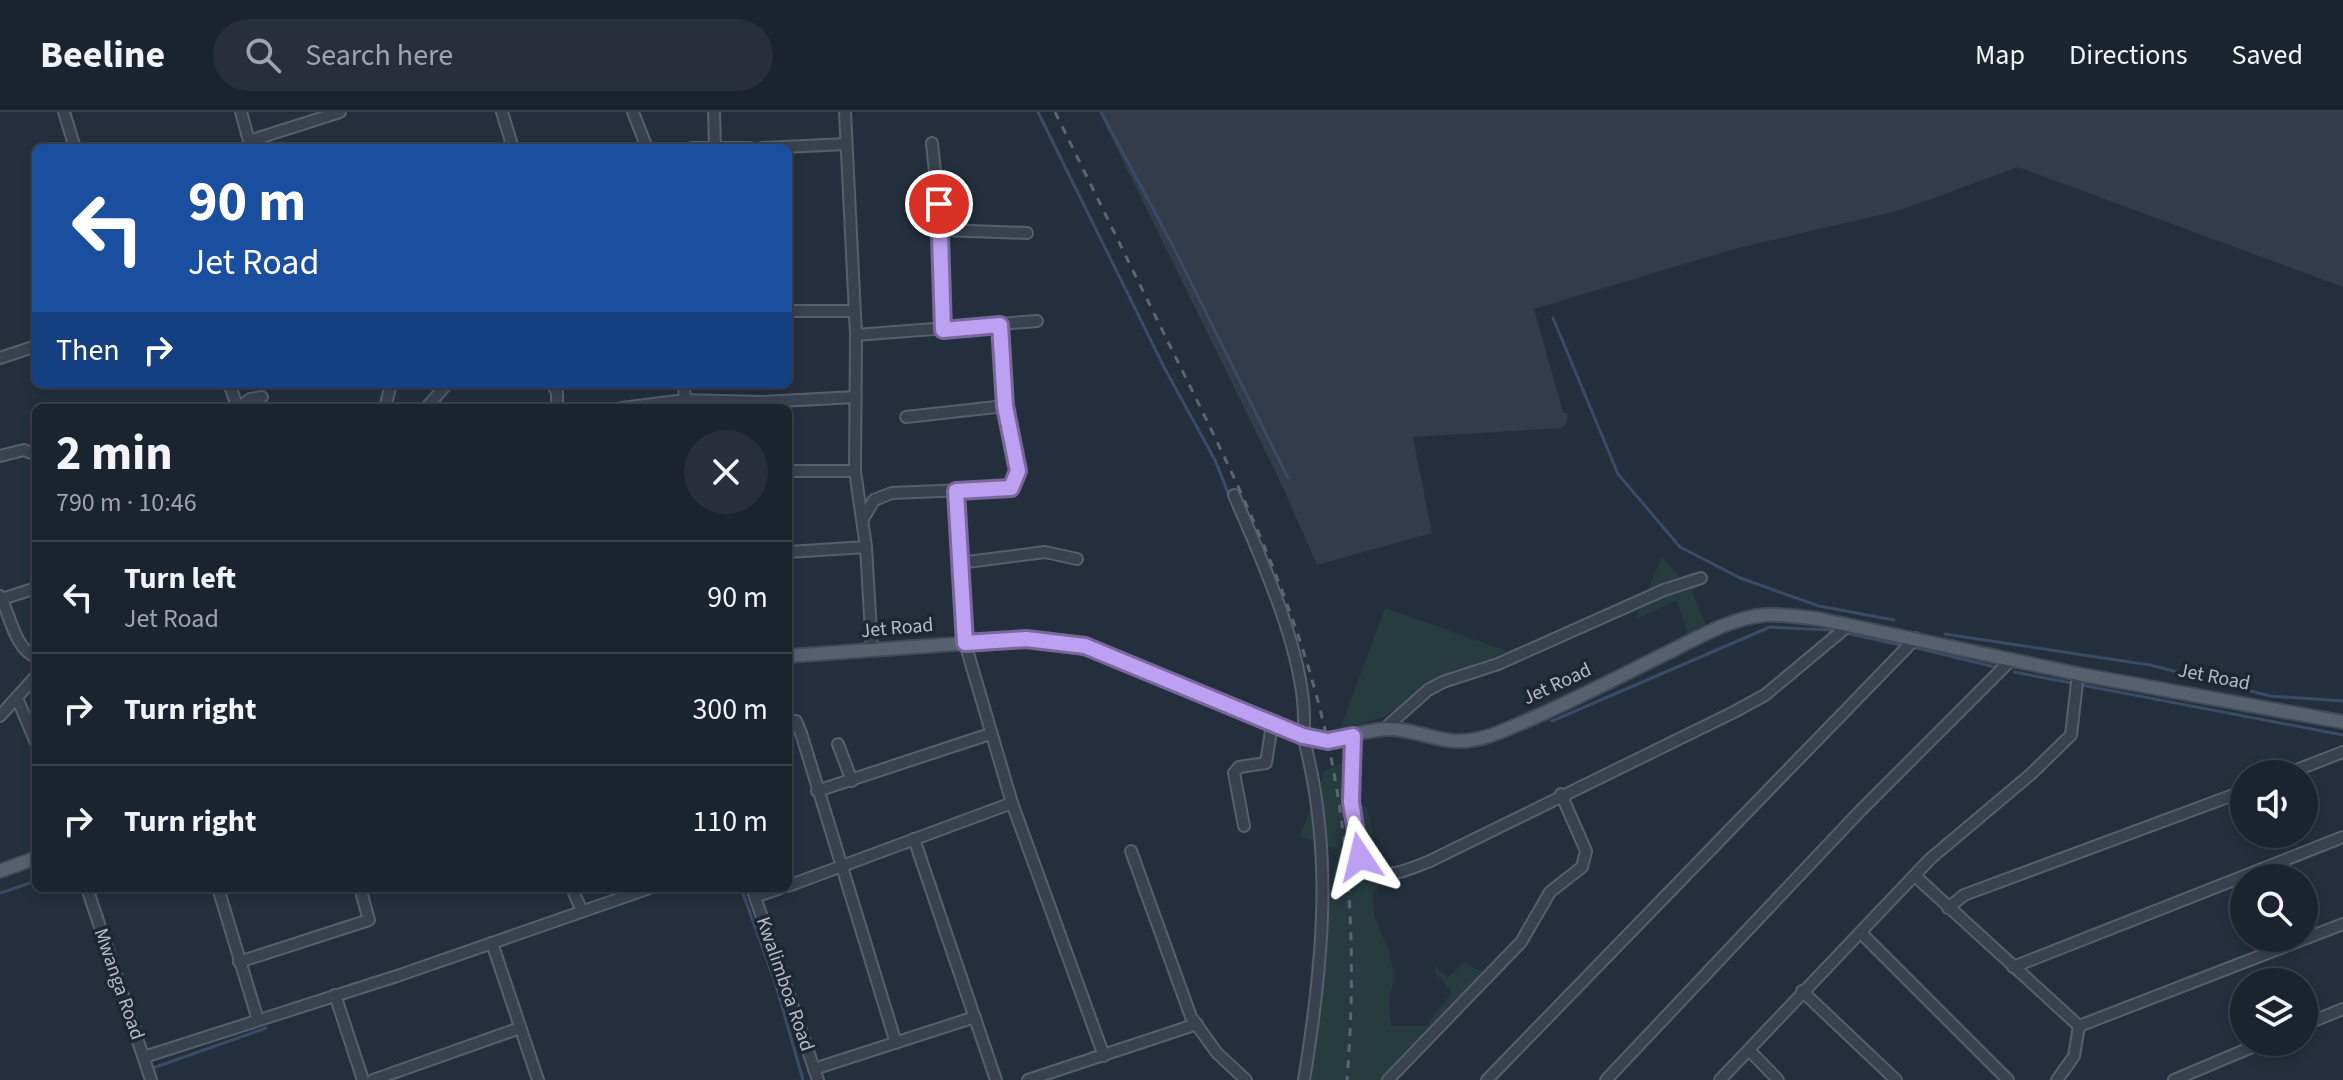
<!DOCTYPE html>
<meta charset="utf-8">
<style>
:root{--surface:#1b232e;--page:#282f3a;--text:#f1f3f6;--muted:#a0a4aa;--line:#39404a}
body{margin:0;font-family:"Source Sans 3",sans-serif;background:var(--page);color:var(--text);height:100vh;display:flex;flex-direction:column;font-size:30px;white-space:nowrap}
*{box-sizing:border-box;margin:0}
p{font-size:26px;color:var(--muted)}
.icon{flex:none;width:44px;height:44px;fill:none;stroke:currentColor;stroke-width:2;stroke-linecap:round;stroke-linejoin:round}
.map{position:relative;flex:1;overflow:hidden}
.side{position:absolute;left:32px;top:292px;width:760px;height:488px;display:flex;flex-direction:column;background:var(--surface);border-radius:12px;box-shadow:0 4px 12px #0003,0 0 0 2px var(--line)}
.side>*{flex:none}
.banner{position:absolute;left:32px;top:32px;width:760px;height:244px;border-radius:12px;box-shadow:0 4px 12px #0003,0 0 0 2px var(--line);background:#1a4fa0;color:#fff;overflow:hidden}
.buttons{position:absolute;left:2230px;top:648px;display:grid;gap:16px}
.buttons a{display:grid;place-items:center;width:88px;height:88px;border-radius:50%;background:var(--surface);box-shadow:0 4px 12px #0003,0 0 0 2px var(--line);font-size:40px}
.pin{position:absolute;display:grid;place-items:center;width:68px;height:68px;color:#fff;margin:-34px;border:4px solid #fff;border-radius:50%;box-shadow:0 2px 8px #0007}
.me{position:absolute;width:88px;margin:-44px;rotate:350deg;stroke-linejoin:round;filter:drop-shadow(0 0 6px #0008)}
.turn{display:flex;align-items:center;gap:28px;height:168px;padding:0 24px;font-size:36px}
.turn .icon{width:104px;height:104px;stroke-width:2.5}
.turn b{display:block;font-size:56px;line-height:68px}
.then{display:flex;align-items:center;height:76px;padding:0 24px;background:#0003;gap:16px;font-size:30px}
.round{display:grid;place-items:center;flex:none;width:84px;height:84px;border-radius:42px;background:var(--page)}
.head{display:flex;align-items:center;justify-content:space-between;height:136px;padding:0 24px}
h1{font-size:48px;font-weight:700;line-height:60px}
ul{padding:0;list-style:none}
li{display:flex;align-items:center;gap:24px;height:112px;padding:0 24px;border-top:2px solid var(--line)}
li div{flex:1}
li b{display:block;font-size:30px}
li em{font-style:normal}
header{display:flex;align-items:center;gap:48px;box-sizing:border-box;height:112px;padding:0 40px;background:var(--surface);border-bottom:2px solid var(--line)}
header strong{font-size:38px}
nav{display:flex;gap:44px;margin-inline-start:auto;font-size:28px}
.search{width:560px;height:72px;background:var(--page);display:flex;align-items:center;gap:20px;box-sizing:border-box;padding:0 28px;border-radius:44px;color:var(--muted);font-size:30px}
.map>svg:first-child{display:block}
.airport{fill:#323c4b}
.green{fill:#263c3f}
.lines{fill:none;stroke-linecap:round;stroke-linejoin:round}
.stream{stroke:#394c67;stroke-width:3}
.minor-casing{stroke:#565f6c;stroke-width:14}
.major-casing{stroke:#414a57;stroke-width:16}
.minor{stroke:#38414e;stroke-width:10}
.major{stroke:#56606e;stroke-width:12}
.rail{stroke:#5a6575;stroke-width:3;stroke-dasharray:8 8;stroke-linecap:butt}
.route-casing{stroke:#7a689d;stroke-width:20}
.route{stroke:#bca0f2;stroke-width:14}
.labels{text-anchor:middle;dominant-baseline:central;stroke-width:7;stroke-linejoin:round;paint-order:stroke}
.street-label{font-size:20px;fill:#b4bcc9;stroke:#1d2633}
</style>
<header>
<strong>Beeline</strong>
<div class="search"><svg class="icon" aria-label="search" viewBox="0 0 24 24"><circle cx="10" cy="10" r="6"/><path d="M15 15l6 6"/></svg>Search here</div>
<nav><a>Map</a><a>Directions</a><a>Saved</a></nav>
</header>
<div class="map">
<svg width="2343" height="968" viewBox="0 0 2343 968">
<rect width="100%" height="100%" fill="#242f3e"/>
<polygon class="airport" points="1099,0 2343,0 2343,175 2018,55 1901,98 1734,137 1534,197 1563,300 1568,302 1566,312 1561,316 1413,325 1432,421 1317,453 1280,369"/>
<g class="green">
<polygon points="1662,444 1680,466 1699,473 1692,480 1707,515 1688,522 1677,489 1636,507"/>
<polygon points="1385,496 1507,539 1468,555 1384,605 1340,617"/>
<polygon points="1347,648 1354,650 1358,671 1355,688 1367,697 1375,726 1365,733 1369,749 1343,740 1384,768 1372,783 1375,806 1389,839 1395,864 1389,888 1391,914 1426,914 1452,880 1435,861 1436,854 1447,866 1464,851 1483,860 1449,895 1397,968 1300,968 1309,907 1311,850 1338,738 1300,724 1325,659"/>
</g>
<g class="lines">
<g class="stream">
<polyline points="1038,0 1165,257 1215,348 1238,406"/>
<polyline points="1101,0 1172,132 1288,366"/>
<polyline points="1553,206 1618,362 1680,435 1740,466 1819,494 1894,508"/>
<polyline points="1846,521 1900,533"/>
<polyline points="1945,522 2150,553 2270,584 2343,589"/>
<polyline points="1913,535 1999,556"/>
<polyline points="2014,560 2343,623"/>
<polyline points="1552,609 1770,515 1831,518"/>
<polyline points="741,776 775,870 803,968"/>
<polyline points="0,781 36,769"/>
<polyline points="157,968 153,956 266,916"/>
</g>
<g class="minor-casing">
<g id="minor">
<polyline points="64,0 75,36"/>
<polyline points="241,0 251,36"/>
<polyline points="502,0 513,36"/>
<polyline points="633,0 647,36"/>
<polyline points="714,0 715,35"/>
<polyline points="845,0 856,223 855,359 866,435 872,538"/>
<polyline points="249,29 340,0"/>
<polyline points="932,31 941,118 943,218"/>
<polyline points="692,36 750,36"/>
<polyline points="762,36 846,32"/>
<polyline points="941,118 1027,121"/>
<polyline points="788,199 854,199"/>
<polyline points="856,223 1037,209"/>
<polyline points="0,246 36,234"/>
<polyline points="229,272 238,296"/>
<polyline points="552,272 557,280 557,296"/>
<polyline points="684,272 685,296"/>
<polyline points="238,296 250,287 262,285"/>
<polyline points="385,296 391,272"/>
<polyline points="426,296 447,272"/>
<polyline points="622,296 685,288 761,290 855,285"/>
<polyline points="906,305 1005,294"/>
<polyline points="0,344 24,338 36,343"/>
<polyline points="788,359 855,359"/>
<polyline points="956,379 965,531 1012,691 1104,944"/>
<path d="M1234,383c27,63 78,173 69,241 31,114 20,228 1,344"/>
<polyline points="863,407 874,388 892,381 1011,376 1018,359 1005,294 1000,213"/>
<polyline points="788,440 866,435"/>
<polyline points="959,451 1045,440 1077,447"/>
<path d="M0,484c10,18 15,54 36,61"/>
<polyline points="2,487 36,476"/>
<polyline points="17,586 36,631"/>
<polyline points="0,604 36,564"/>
<polyline points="788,610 796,609 801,621 896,931"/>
<polyline points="1384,617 1428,578 1443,570 1498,552 1664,478 1701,466"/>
<path d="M1353,624c-2,30 -11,120 21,136 15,7 40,-5 54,-10l306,-150 31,-17 84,-70"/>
<polyline points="838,632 852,669"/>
<polyline points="2286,662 2343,640"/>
<polyline points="817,679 990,622"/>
<polyline points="1244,714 1234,661 1239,655 1266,651 1272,613"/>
<polyline points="914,727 996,968"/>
<polyline points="1131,739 1191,905 1217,941 1246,968"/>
<polyline points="1915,764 2079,914"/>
<polyline points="788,774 1012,691"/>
<polyline points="87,776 151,968"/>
<polyline points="218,776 258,908"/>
<polyline points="572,776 581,797"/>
<polyline points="752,776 818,968"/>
<polyline points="755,785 781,776"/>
<polyline points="1948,796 1964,783 2244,679"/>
<polyline points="1861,821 2008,968"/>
<polyline points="492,831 538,968"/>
<polyline points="239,850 369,808 360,776"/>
<polyline points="2013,855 2343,725"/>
<polyline points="1802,879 1896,968"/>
<polyline points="335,883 363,968"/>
<polyline points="2304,913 2343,897"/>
<polyline points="2079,914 2343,812"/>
<polyline points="1749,938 1778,968"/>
<polyline points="144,945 400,863 650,776"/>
<polyline points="814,957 975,905"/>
<polyline points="373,968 520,916"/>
<polyline points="1028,968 1197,912"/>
<polyline points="1388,968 1521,830 1550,780 1582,755 1586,739 1561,682"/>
<polyline points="1487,968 1916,526"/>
<polyline points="1606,968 1861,698 2011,548"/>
<polyline points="1720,968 1930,747 2031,662 2071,623 2078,562"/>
<polyline points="2057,968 2074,944 2079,914"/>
<polyline points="2174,968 2264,930"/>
</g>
</g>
<g class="major-casing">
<g id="major">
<path d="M788,544l238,-17c101,5 183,69 278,97 30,9 54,-6 83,-7 25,-1 47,12 72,12 26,0 50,-13 74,-23 48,-21 95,-46 142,-69 28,-14 57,-31 90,-34 17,-1 36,2 54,4l259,55 265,48"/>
<polyline points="0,759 36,746"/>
</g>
</g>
<use href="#minor" class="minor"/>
<use href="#major" class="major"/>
<path class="rail" d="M1055,0c41,83 82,167 123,250 61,123 121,246 150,381 24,112 28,224 19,337"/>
</g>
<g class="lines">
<g class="route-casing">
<polyline id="route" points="939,92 943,218 1000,213 1005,294 1018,359 1011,376 956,379 965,531 1026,527 1085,534 1303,624 1328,629 1353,624 1351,690 1360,745"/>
</g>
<use href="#route" class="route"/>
</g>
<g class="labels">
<g class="street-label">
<text transform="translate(897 516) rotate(-5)">Jet Road</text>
<text transform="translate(2214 565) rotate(11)">Jet Road</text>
<text transform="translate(1557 572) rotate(-25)">Jet Road</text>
<text transform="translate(119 872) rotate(71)">Mwanga Road</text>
<text transform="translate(785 872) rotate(71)">Kwalimboa Road</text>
</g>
</g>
</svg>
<div class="buttons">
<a><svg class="icon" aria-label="sound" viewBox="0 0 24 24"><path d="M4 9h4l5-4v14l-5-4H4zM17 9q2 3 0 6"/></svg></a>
<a><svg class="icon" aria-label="search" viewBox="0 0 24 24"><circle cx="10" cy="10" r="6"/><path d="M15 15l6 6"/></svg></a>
<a><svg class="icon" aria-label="layers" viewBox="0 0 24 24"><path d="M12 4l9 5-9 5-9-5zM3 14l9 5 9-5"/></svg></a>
</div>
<div class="pin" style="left:939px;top:92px;background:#d93025"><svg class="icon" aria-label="arrive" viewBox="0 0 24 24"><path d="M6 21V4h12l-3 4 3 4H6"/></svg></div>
<svg class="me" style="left:1360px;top:745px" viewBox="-20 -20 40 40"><path d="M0-17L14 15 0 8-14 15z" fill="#bca0f2" stroke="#fff" stroke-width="4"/></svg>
<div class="banner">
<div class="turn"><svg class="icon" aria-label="left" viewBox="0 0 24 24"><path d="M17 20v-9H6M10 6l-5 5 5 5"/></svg><div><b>90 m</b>Jet Road</div></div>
<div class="then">Then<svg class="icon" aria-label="right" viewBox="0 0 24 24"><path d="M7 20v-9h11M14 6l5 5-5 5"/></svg></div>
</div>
<section class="side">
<div class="head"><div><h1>2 min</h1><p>790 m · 10:46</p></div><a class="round"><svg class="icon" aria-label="close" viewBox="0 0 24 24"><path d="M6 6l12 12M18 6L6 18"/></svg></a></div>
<ul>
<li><svg class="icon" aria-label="left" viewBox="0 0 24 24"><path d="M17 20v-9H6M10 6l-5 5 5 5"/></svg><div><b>Turn left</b><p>Jet Road</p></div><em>90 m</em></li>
<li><svg class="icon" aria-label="right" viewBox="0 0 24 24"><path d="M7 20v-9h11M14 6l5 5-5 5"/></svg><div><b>Turn right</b></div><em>300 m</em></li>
<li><svg class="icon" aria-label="right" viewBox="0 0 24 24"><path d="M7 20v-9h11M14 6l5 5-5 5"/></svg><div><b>Turn right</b></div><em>110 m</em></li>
</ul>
</section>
</div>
